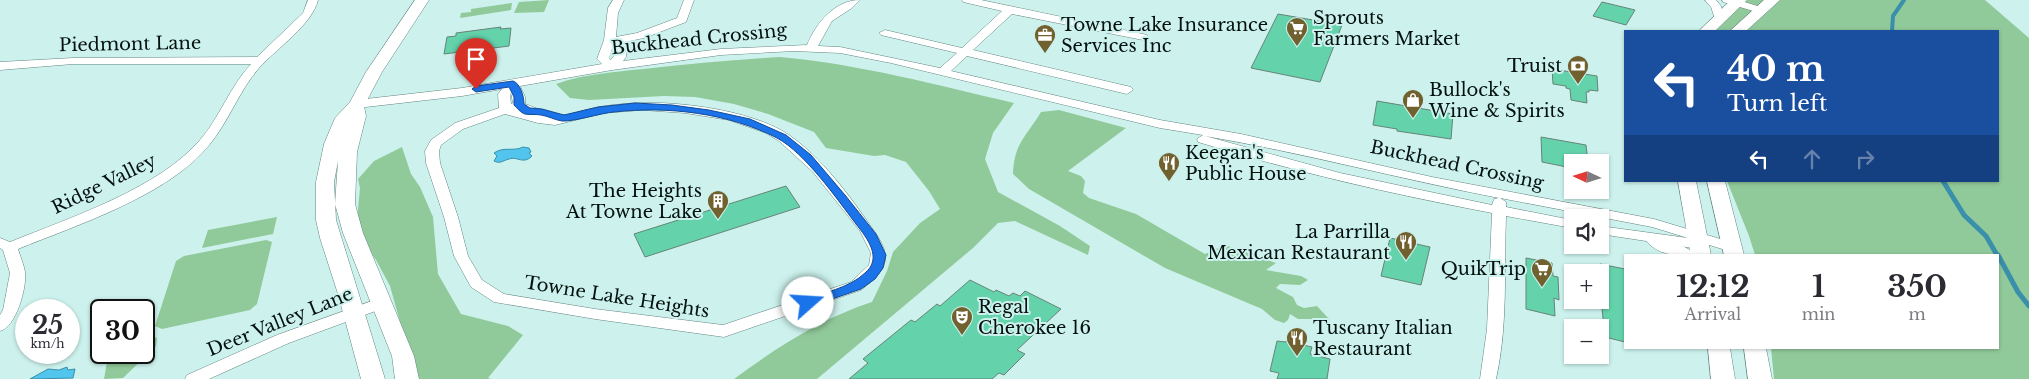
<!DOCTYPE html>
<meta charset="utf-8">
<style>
:root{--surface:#fff;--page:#f7f7f7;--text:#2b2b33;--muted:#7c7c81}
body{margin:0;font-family:"Libre Baskerville",serif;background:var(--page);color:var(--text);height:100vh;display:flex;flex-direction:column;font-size:19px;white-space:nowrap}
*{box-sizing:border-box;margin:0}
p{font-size:16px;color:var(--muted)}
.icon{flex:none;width:28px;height:28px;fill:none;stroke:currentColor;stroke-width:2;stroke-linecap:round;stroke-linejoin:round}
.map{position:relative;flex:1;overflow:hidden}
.details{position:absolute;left:1624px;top:254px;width:375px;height:95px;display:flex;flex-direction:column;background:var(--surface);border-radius:0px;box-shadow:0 1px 4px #0004}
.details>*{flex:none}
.guide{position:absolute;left:1624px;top:30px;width:375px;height:152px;border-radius:0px;box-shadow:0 1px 4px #0004;background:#1a4fa0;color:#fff;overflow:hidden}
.needle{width:32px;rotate:274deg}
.tools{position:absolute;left:1564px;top:154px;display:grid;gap:10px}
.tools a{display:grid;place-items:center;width:45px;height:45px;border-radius:0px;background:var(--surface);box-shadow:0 1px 4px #0004;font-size:25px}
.speed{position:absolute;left:15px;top:299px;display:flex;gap:10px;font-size:25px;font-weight:700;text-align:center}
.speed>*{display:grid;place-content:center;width:65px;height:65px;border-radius:50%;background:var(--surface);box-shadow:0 1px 4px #0004;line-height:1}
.speed small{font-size:12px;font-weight:400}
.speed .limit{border:2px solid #111;border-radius:8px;background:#fff;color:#111}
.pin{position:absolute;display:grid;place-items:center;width:42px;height:42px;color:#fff;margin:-51px -21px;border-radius:50% 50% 50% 0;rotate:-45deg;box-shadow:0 0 5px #0007}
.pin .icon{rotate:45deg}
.me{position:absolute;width:55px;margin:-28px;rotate:71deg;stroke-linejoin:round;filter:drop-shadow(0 0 4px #0008)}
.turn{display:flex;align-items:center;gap:18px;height:105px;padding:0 20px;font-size:22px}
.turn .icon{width:65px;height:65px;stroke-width:2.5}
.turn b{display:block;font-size:35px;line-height:42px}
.lanes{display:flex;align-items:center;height:48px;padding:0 20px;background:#0003;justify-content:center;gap:25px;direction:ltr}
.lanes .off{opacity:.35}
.eta{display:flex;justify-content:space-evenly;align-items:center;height:85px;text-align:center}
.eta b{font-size:30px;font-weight:800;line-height:35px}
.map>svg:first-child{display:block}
.green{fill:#91ca9a}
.water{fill:#51c5ed;stroke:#3a8faa}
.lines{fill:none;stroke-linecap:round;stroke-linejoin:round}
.stream-far1{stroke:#3a8faa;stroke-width:4}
.stream{stroke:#3a8faa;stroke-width:5}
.building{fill:#64d3ac;stroke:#668377}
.street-casing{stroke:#638581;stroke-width:1}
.secondary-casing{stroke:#638581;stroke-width:1}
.street{fill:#fff;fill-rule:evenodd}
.secondary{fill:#fff;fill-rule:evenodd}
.route{fill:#1a73e8;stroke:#114b97}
.labels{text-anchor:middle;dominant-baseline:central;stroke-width:4;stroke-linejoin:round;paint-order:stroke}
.poi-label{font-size:18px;fill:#04110f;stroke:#cdf2ed;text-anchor:start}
.street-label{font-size:18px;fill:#04110f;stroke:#cdf2ed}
</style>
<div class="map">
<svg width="2029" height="379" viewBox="0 0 2029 379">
<rect width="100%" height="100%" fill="#cdf2ed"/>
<g class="green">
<polygon points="549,0 544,12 514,13 519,2"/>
<polygon points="1735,0 1985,0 2029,38 2029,379 1774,379 1771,348 1998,348 1998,255 1755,255 1749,236 1727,181 1998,181 1998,31 1713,31 1730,4"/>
<polygon points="512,3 511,10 460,18 461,13 471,12 471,9"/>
<path d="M780,57c79,7 157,28 234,46l-21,30 -8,26 13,33 62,34 30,20 -2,9 -73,-34 -17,2 -25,25 -156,131h-83c42,-31 88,-61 138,-77l15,-31 6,-19 27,-29 20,-14 -11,-18 -23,-29 -21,-7 -11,1 -48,-8 -12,-16 -46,-18 -34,-10 -39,-7 -31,-1 -75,4 -19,-2 -14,-14c28,-10 58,-12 87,-15 46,-5 91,-9 137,-12z"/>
<path d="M1059,110l67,18 -58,43 13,5 4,5 -2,12 6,5 47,16 69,40 20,-9 51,18 -10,7 35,6 7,4 -8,5 -20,-1 -4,4 17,9 4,8 7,3 13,-2 12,13h-31l-8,-5 -2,6 -4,3 -9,-3 -13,-11 -97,-41 -136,-79 -16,-15c1,-31 13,-37 28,-62z"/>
<polygon points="402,147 411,174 420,187 433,217 438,274 461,314 508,326 523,335 488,378 491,379 416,379 390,286 376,260 356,231 360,188 358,179 374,161"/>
<polygon points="277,217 273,234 202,248 208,230"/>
<polygon points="266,240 272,242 257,304 250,310 162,329 155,326 176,261 184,256"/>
<polygon points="154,337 157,338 156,346 123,378 104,379 107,362 116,353 144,352 144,338"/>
</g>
<g class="water">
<path d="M523,147l6,1 2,4 -2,1 3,3c-9,9 -14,0 -23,3 -7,2 -9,5 -15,2l3,-5 -3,-3c10,-7 19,-1 29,-6z"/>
<polygon points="67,367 68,370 75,369 73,378 30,379 48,369 59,370"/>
</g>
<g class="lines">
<polyline class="stream-far1" points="1892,31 1893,16 1904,0"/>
<g class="stream">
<polyline points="1943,181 1964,215 1986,236 1997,255"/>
<polyline points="1998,255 2018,292 2029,306"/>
</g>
</g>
<g class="building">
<polygon points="1602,2 1635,10 1626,25 1593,16"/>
<polygon points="1278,14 1342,25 1320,82 1251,68"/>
<polygon points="501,27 500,29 511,28 509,46 486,49 486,53 467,56 468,51 444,54 447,37 456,36 456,33"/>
<polygon points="1552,69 1597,76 1598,91 1589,90 1589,92 1586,92 1587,103 1571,100 1570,89 1566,88 1566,86 1553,84"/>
<polygon points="1377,101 1453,114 1451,139 1397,131 1397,129 1373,125"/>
<polygon points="1541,137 1586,145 1588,162 1572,162 1572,168 1542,162"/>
<polygon points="786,186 800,207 645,257 634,234"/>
<polygon points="1401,235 1413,238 1412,243 1430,247 1421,285 1381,276 1390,238 1400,240"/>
<polygon points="1526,258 1552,263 1553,276 1558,277 1559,300 1554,298 1555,316 1526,309"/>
<polygon points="1600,264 1625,269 1625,342 1605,337 1600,290"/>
<polygon points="970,280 994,292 996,290 1009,296 1013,293 1020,296 1025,291 1061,309 1017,350 1025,354 1004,375 999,373 992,379 849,379 868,363 863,359 911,320 915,322 937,304 940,306"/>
<polygon points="1277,341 1286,342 1286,341 1312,347 1310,354 1330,359 1327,379 1277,379 1279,373 1270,371"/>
</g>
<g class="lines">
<g class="street-casing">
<g id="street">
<path d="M308,0h10c-6,25 -41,48 -59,68 -20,23 -30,53 -49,76 -40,51 -133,81 -192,105 2,7 6,16 7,23 2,16 -9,55 -25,59v-16l3,-5 7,-37 -7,-23 -3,-2v-10l10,4c59,-24 148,-53 190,-102 20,-23 29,-52 51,-76h-178l-73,6v-8l73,-4 184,-1 46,-44z"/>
<path d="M613,0h11l-6,13 -2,24 21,-4 40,-15 7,-18h10l-8,22 -42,16 -24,5 6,6v8l-3,4 98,-12 86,-4c9,-22 28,-45 53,-45l-8,8 -20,13 -14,25 22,1 100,21 17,-15 -76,-18 -2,-2 6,-3 77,18 40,-37 -39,-9 -1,-2h19l162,34 4,1 2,2 -2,2 -4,1 -131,-26 -39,36 158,37 2,3 -6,4 -160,-38 -16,15 209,49 81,14 191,43 222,42 83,25 2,3 -2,3 -5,2 -26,-8 -2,3 -5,2 -99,-15v-8l88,12 -36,-11 -152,-29 6,4v5l66,13v8l-66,-12c-2,54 2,110 -10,163h-16l7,-50 5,-116c-100,-19 -197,-41 -294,-71l-1,-3 6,-4 -43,-7 -269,-65 -51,-10 -46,-2 -73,4 -109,15 -92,16 5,11v7l3,1c9,4 31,11 40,10 7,-1 15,-5 22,-6 11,-3 22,-4 33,-5 45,-5 128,5 166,31 33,23 60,60 83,93 21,29 17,40 -11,62l-137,47 -129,-18 -101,-17 -23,-15 -17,-31 -10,-39 -18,-54 -1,-12 6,-11 24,-17 44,-15 -1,-14 4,-5 -40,7 -105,12 -6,-4 6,-4 105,-12 140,-24 -5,-5 7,-19 4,-32zM612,49l2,1v6l-3,4 -2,-2zM511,93l2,10 -2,1 -1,-9zM643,110l42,3 44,7 37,13 13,8 34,31 47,59 11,22 -2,12 -18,17 -128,43 -128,-16 -91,-15 -22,-14 -14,-24 -10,-39 -18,-54 -1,-12 2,-6 22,-16 42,-15 33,9 17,2 49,-12zM1205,136c99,17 195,43 294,62l-5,1 -2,6 -152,-32z"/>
<polygon points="1705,0 1716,0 1721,6 1724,17 1723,19 1715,19 1711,7"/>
<polygon points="1722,0 1738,0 1764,8 1765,10 1760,13 1723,2"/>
<polygon points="383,297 389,298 391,302 389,306 289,343 209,379 185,379 187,375 277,335"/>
</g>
</g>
<g class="secondary-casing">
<g id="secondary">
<polygon points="415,0 429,0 382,72 364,106 366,116 357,152 355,204 363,233 414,356 419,379 395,379 392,356 343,233 335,204 338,161 334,182 336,220 385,379 361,379 338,294 320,238 316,220 316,182 324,144 335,118 350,102 366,72"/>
<polygon points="1731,0 1747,0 1715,31 1699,31"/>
<polygon points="1764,0 1780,0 1746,31 1730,31"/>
<path d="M1678,181h18l15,74c-22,0 -52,5 -66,-16l3,-4c15,-4 29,8 42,15z"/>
<polygon points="1707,181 1725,181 1744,255 1724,255"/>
<polygon points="1708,348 1730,348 1735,379 1711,379"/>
<polygon points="1744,348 1766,348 1772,379 1748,379"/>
</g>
</g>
<use href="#street" class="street"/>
<use href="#secondary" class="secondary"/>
</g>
<path class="route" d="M513,81c7,2 11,15 11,23l6,4 12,1 22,6 34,-8 37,-4 37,2 37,5 41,9 36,16 25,20 34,40 31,39 10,21 -3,13 -8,11 -14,10 -49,17h-9l-2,-3 2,-3c20,-7 46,-12 62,-27 18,-15 2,-35 -9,-49 -19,-25 -51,-71 -79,-86 -49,-25 -109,-32 -163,-26 -13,1 -41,10 -52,9 -7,-1 -14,-5 -21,-6 -5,-1 -11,0 -16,-1 -4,-1 -8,-6 -11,-9v-8l-5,-10 -33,5 -4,-3 4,-3z"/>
<defs>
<g id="supermarket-pin" transform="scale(1.125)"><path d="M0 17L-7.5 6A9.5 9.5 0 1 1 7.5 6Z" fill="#71612f" stroke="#cdf2ed"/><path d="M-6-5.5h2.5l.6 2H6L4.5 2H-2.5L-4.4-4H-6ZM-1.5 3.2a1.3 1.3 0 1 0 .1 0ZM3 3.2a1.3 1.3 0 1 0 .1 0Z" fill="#fff"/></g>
<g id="office-pin" transform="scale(1.125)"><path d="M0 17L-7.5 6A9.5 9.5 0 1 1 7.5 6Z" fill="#71612f" stroke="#cdf2ed"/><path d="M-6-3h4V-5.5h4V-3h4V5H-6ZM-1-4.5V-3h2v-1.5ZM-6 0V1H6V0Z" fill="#fff"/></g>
<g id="bank-pin" transform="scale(1.125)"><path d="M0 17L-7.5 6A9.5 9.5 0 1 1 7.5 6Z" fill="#71612f" stroke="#cdf2ed"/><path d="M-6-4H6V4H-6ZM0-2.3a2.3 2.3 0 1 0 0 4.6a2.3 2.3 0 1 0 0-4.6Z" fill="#fff"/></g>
<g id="shop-pin" transform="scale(1.125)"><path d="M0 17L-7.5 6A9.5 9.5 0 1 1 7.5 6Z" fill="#71612f" stroke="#cdf2ed"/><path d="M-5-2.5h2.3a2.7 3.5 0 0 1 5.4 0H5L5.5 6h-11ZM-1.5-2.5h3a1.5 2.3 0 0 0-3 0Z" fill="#fff"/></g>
<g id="restaurant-pin" transform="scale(1.125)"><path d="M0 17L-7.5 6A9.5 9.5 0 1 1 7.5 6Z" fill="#71612f" stroke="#cdf2ed"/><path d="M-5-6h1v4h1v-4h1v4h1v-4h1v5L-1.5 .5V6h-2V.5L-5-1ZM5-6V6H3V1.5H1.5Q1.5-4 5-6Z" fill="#fff"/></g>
<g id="building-pin" transform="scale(1.125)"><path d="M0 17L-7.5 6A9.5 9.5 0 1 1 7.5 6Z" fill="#71612f" stroke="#cdf2ed"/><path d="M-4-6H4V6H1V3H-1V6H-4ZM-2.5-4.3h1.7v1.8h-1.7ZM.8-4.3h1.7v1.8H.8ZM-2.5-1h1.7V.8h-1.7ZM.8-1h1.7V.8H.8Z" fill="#fff"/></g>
<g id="theatre-pin" transform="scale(1.125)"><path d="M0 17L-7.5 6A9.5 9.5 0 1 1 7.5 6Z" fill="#71612f" stroke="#cdf2ed"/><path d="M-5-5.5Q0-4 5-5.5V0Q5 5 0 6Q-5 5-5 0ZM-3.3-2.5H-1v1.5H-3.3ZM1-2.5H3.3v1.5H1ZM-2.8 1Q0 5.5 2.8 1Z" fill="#fff"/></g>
</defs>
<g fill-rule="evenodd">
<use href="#supermarket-pin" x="1297" y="28"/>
<use href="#office-pin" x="1045" y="35"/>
<use href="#bank-pin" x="1578" y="66"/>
<use href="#shop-pin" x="1413" y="100"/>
<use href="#restaurant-pin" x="1169" y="163"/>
<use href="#building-pin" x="718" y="201"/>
<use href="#restaurant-pin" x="1406" y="242"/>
<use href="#supermarket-pin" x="1542" y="269"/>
<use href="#theatre-pin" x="962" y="317"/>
<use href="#restaurant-pin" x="1297" y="338"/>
</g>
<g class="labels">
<g class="poi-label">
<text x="1313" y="18">Sprouts<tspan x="1313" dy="21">Farmers Market</tspan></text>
<text x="1061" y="25">Towne Lake Insurance<tspan x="1061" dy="21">Services Inc</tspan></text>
<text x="1562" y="66" text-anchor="end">Truist</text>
<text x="1429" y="90">Bullock's<tspan x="1429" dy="21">Wine &amp; Spirits</tspan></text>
<text x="1185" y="153">Keegan's<tspan x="1185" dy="21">Public House</tspan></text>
<text x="702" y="191" text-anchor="end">The Heights<tspan x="702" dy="21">At Towne Lake</tspan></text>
<text x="1390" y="232" text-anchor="end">La Parrilla<tspan x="1390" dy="21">Mexican Restaurant</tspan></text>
<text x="1526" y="269" text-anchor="end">QuikTrip</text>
<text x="978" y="307">Regal<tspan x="978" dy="21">Cherokee 16</tspan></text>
<text x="1313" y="328">Tuscany Italian<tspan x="1313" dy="21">Restaurant</tspan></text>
</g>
<g class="street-label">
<text transform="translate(699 39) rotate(-6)">Buckhead Crossing</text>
<text transform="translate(130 44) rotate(-1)">Piedmont Lane</text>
<text transform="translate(1457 165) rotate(12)">Buckhead Crossing</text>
<text transform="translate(104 184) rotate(-26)">Ridge Valley</text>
<text transform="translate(617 297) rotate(9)">Towne Lake Heights</text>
<text transform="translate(280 322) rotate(-22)">Deer Valley Lane</text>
</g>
</g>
</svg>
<div class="tools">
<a><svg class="needle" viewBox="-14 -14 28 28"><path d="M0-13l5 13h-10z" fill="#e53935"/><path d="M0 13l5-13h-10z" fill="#7c7c81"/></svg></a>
<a><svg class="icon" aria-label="sound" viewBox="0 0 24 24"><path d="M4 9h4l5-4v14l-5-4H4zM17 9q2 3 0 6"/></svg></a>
<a>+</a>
<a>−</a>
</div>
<div class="speed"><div>25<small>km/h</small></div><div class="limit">30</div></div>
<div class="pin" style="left:476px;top:89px;background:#d93025"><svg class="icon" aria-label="arrive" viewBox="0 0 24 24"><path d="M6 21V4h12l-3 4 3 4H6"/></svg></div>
<svg class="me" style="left:808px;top:303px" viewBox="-20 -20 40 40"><circle r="19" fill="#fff"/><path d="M0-13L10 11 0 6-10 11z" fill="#1a73e8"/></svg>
<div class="guide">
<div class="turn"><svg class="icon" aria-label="left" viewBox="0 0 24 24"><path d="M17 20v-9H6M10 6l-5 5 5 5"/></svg><div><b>40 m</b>Turn left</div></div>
<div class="lanes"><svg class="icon" aria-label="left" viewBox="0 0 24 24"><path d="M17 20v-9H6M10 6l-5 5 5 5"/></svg><svg class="icon off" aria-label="ahead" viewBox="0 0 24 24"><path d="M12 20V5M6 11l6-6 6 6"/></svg><svg class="icon off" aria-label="right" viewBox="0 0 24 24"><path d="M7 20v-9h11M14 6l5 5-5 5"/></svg></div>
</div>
<section class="details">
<div class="eta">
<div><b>12:12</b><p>Arrival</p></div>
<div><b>1</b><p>min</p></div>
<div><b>350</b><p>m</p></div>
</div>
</section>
</div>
